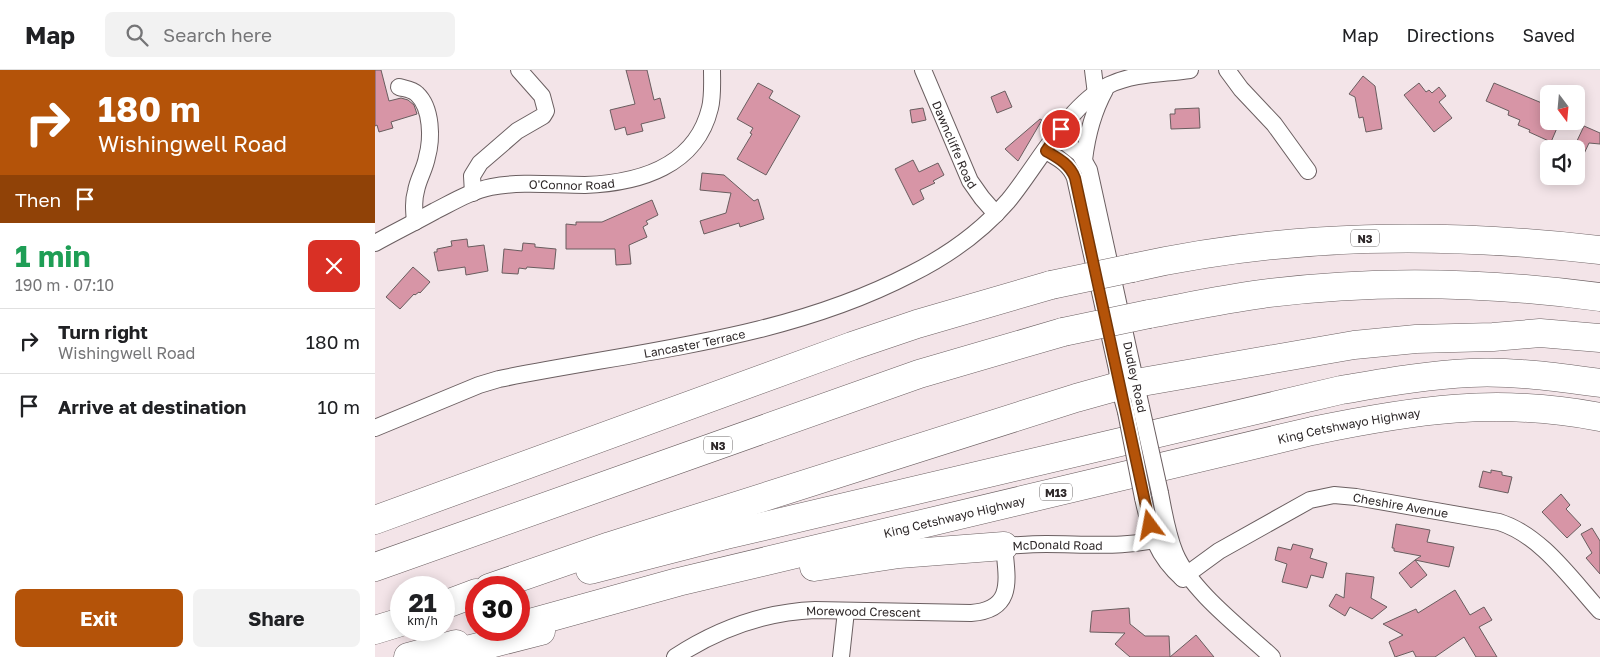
<!DOCTYPE html>
<meta charset="utf-8">
<style>
:root{--surface:#fff;--page:#f2f2f2;--text:#202124;--muted:#757577;--line:#e0e0e0;--accent:#b45309}
body{margin:0;font-family:"Golos Text",sans-serif;background:var(--page);color:var(--text);height:100vh;display:flex;flex-direction:column;font-size:19px;white-space:nowrap}
*{box-sizing:border-box;margin:0}
p{font-size:16px;color:var(--muted)}
.icon{flex:none;width:28px;height:28px;fill:none;stroke:currentColor;stroke-width:2;stroke-linecap:round;stroke-linejoin:round}
.map{position:relative;flex:1;overflow:hidden}
.side{display:flex;flex-direction:column;background:var(--surface);width:375px}
.side>*{flex:none}
.banner{background:#b45309;color:#fff;overflow:hidden}
.needle{width:32px;rotate:164deg}
.buttons{position:absolute;left:1165px;top:15px;display:grid;gap:10px}
.buttons a{display:grid;place-items:center;width:45px;height:45px;border-radius:8px;background:var(--surface);box-shadow:0 2px 12px #0003;font-size:25px}
.speed{position:absolute;left:15px;top:506px;display:flex;gap:10px;font-size:25px;font-weight:700;text-align:center}
.speed>*{display:grid;place-content:center;width:65px;height:65px;border-radius:50%;background:var(--surface);box-shadow:0 2px 12px #0003;line-height:1}
.speed small{font-size:12px;font-weight:400}
.speed .limit{border:8px solid #d22;background:#fff;color:#111}
.pin{position:absolute;display:grid;place-items:center;width:42px;height:42px;color:#fff;margin:-21px;border:2px solid #fff;border-radius:50%;box-shadow:0 1px 5px #0007}
.me{position:absolute;width:55px;margin:-28px;rotate:347deg;stroke-linejoin:round;filter:drop-shadow(0 0 4px #0008)}
.turn{display:flex;align-items:center;gap:18px;height:105px;padding:0 15px;font-size:22px}
.turn .icon{width:65px;height:65px;stroke-width:2.5}
.turn b{display:block;font-size:35px;line-height:42px}
.then{display:flex;align-items:center;height:48px;padding:0 15px;background:#0003;gap:10px;font-size:19px}
.round{display:grid;place-items:center;flex:none;width:52px;height:52px;border-radius:8px;background:var(--page)}
.head{display:flex;align-items:center;justify-content:space-between;height:85px;padding:0 15px}
h1{font-size:30px;font-weight:700;line-height:38px;color:#1e9e55}
.button{display:flex;gap:10px;margin-top:auto;padding:10px 15px}
.button a{flex:1;height:58px;border-radius:8px;background:var(--accent);color:#fff;font-size:20px;font-weight:700;line-height:58px;text-align:center}
.button a+a{background:var(--page);color:var(--text)}
ul{padding:0;list-style:none}
li{display:flex;align-items:center;gap:15px;height:65px;padding:0 15px;border-top:1px solid var(--line)}
li div{flex:1}
li b{display:block;font-size:19px}
li em{font-style:normal}
header{display:flex;align-items:center;gap:30px;box-sizing:border-box;height:70px;padding:0 25px;background:var(--surface);border-bottom:1px solid var(--line)}
header strong{font-size:24px}
nav{display:flex;gap:28px;margin-inline-start:auto;font-size:18px}
.search{width:350px;height:45px;background:var(--page);display:flex;align-items:center;gap:12px;box-sizing:border-box;padding:0 18px;border-radius:8px;color:var(--muted);font-size:19px}
main{display:flex;flex:1;min-height:0}
.map>svg:first-child{display:block}
.building{fill:#d795a6;stroke:#695d5f}
.lines{fill:none;stroke-linecap:round;stroke-linejoin:round}
.minor-casing{stroke:#6b5f61;stroke-width:18}
.motorway-casing{stroke:#6b5f61;stroke-width:29}
.minor{stroke:#fff;stroke-width:16}
.motorway{stroke:#fff;stroke-width:28}
.minor-bridge-casing{stroke:#6b5f61;stroke-width:18;stroke-linecap:butt}
.motorway-bridge-casing{stroke:#6b5f61;stroke-width:29;stroke-linecap:butt}
.minor-bridge{stroke:#fff;stroke-width:16}
.motorway-bridge{stroke:#fff;stroke-width:28}
.route-casing{stroke:#753606;stroke-width:12}
.route{stroke:#b45309;stroke-width:9}
.labels{text-anchor:middle;dominant-baseline:central;stroke-width:5;stroke-linejoin:round;paint-order:stroke}
.shield{fill:#fff;stroke:#6d6869;stroke-width:1}
.shield-label{font-size:11px;font-weight:bold;fill:#2e2829}
.street-label{font-size:12px;fill:#2e2829;stroke:#fff}
</style>
<header>
<strong>Map</strong>
<div class="search"><svg class="icon" aria-label="search" viewBox="0 0 24 24"><circle cx="10" cy="10" r="6"/><path d="M15 15l6 6"/></svg>Search here</div>
<nav><a>Map</a><a>Directions</a><a>Saved</a></nav>
</header>
<main>
<section class="side">
<div class="banner">
<div class="turn"><svg class="icon" aria-label="right" viewBox="0 0 24 24"><path d="M7 20v-9h11M14 6l5 5-5 5"/></svg><div><b>180 m</b>Wishingwell Road</div></div>
<div class="then">Then<svg class="icon" aria-label="arrive" viewBox="0 0 24 24"><path d="M6 21V4h12l-3 4 3 4H6"/></svg></div>
</div>
<div class="head"><div><h1>1 min</h1><p>190 m · 07:10</p></div><a class="round" style="background:#d93025;color:#fff"><svg class="icon" aria-label="close" viewBox="0 0 24 24"><path d="M6 6l12 12M18 6L6 18"/></svg></a></div>
<ul>
<li><svg class="icon" aria-label="right" viewBox="0 0 24 24"><path d="M7 20v-9h11M14 6l5 5-5 5"/></svg><div><b>Turn right</b><p>Wishingwell Road</p></div><em>180 m</em></li>
<li><svg class="icon" aria-label="arrive" viewBox="0 0 24 24"><path d="M6 21V4h12l-3 4 3 4H6"/></svg><div><b>Arrive at destination</b></div><em>10 m</em></li>
</ul>
<div class="button"><a>Exit</a><a>Share</a></div>
</section>
<div class="map">
<svg width="1225" height="587" viewBox="0 0 1225 587">
<rect width="100%" height="100%" fill="#f3e4e8"/>
<g class="building">
<polygon points="0,0 6,0 14,31 26,28 33,30 39,35 42,44 16,52 18,58 4,62 2,55 0,56"/>
<polygon points="251,0 272,0 279,30 285,28 290,48 266,54 268,61 252,65 250,57 240,60 235,40 260,34"/>
<polygon points="988,6 1000,16 1007,59 991,62 988,47 984,48 980,27 974,24"/>
<polygon points="383,13 398,21 394,28 425,46 391,105 362,89 377,64 375,63 378,58 362,49"/>
<polygon points="1044,13 1051,22 1054,20 1057,23 1064,17 1071,26 1064,32 1077,48 1059,62 1029,25"/>
<polygon points="1119,13 1174,36 1174,51 1185,51 1176,72 1154,62 1155,60 1143,55 1145,50 1133,45 1134,41 1111,31"/>
<polygon points="630,21 637,37 622,43 616,27"/>
<polygon points="548,38 551,50 537,53 535,40"/>
<polygon points="824,38 825,58 796,59 795,44 800,44 800,39"/>
<polygon points="665,49 667,50 643,91 630,79"/>
<polygon points="1209,56 1225,63 1225,74 1214,73 1201,101 1201,73"/>
<polygon points="538,90 544,102 563,93 569,105 558,111 560,113 545,120 549,129 538,135 520,99"/>
<polygon points="327,103 349,105 379,131 383,129 389,149 365,157 364,153 329,164 325,151 351,143 356,123 325,120"/>
<polygon points="277,130 283,145 271,151 273,154 268,157 272,167 254,175 256,194 241,195 240,179 191,179 191,154 201,155 201,152 227,152"/>
<polygon points="92,169 93,177 109,175 113,201 91,205 90,197 63,201 59,182 62,182 62,179 77,176 76,171"/>
<polygon points="148,173 160,174 160,177 181,179 179,199 152,197 151,199 144,198 143,204 127,203 129,179 147,181"/>
<polygon points="38,197 55,212 45,223 44,222 40,225 39,224 25,239 11,227"/>
<polygon points="1116,400 1127,402 1127,405 1137,407 1133,423 1104,417 1108,401 1116,403"/>
<polygon points="1186,424 1195,435 1191,439 1206,455 1192,468 1167,442"/>
<polygon points="1021,454 1055,460 1052,472 1079,477 1074,497 1040,490 1046,486 1019,481 1019,478 1017,478"/>
<polygon points="1217,458 1225,471 1225,504 1211,488 1217,483 1206,464"/>
<polygon points="918,474 938,479 935,488 952,493 948,508 936,505 932,518 907,512 912,494 900,490 903,477 916,480"/>
<polygon points="1040,490 1052,505 1036,518 1024,503"/>
<polygon points="971,503 999,507 996,528 1012,537 997,549 975,537 970,546 954,536 961,524 969,528"/>
<polygon points="1080,520 1095,545 1109,537 1117,550 1104,557 1122,587 1101,587 1089,567 1060,587 1041,587 1038,581 1020,587 1014,572 1028,565 1008,554 1041,539 1043,543"/>
<polygon points="754,538 755,554 770,566 794,566 795,587 821,565 839,587 755,587 740,574 750,563 715,562 717,541"/>
</g>
<g class="lines">
<g class="minor-casing">
<g id="minor">
<path id="s1" d="M548,0l47,111 12,17 14,16"/>
<polyline points="718,0 721,24"/>
<polyline points="852,0 866,19 899,54 933,101"/>
<path d="M24,17c7,2 13,2 18,7 15,14 15,45 10,63 -2,12 -9,22 -11,34 -3,10 -2,20 -1,31"/>
<polyline points="681,65 705,84 714,100 766,337"/>
<path d="M671,81c12,7 24,13 29,27l42,191 2,17 7,26"/>
<path d="M709,90c3,-25 9,-48 21,-70"/>
<polyline points="98,123 97,106 105,93 142,61 168,46 171,41 167,26 144,0"/>
<path id="s2" d="M0,173c20,-11 40,-21 60,-32 18,-9 36,-20 56,-24 31,-6 63,-2 94,-2 55,-2 111,-19 125,-77 3,-12 2,-26 2,-38"/>
<path id="s3" d="M0,358l104,-43 20,-6c138,-28 285,-39 412,-105 36,-18 71,-43 97,-73 29,-35 60,-96 101,-116 25,-12 54,-11 81,-15"/>
<path d="M785,423c4,20 7,41 15,60 16,38 67,76 97,104"/>
<path d="M768,428c8,35 12,56 40,81"/>
<path id="s4" d="M807,508l37,-27 91,-51 24,-5 22,2 143,25c42,13 72,57 101,89"/>
<path id="s5" d="M300,587c43,-28 89,-45 140,-47l156,3c44,-3 36,-34 33,-67 14,-1 28,-2 42,-2 42,0 83,5 123,-8"/>
<polyline points="466,587 471,541"/>
</g>
</g>
<g class="motorway-casing">
<g id="motorway">
<path d="M757,198c156,-35 310,-36 468,-18"/>
<path d="M774,244c38,-7 75,-15 113,-20 113,-15 226,-12 338,3"/>
<polyline points="0,450 477,276 542,254 676,215"/>
<polyline points="0,497 544,304 688,262"/>
<polyline points="439,497 524,484 629,476"/>
<path d="M215,500l136,-35 615,-145c42,-7 86,-15 129,-17 43,-2 87,4 130,10"/>
<polyline points="114,518 235,476 701,328 744,316 979,275 1041,269 1118,267 1165,263 1225,268"/>
<polyline points="69,535 101,523"/>
<path id="s6" d="M144,556l159,-44 634,-151c101,-21 185,-34 288,-14"/>
<polyline points="0,560 26,552"/>
<polyline points="33,587 81,574"/>
<polyline points="64,587 166,561"/>
</g>
</g>
<use href="#minor" class="minor"/>
<use href="#motorway" class="motorway"/>
<g class="minor-bridge-casing">
<g id="minor-bridge">
<polyline points="766,337 785,423"/>
<polyline points="751,342 768,428"/>
</g>
</g>
<g class="motorway-bridge-casing">
<g id="motorway-bridge">
<polyline points="676,215 757,198"/>
<polyline points="688,262 774,244"/>
</g>
</g>
<use href="#minor-bridge" class="minor-bridge"/>
<use href="#motorway-bridge" class="motorway-bridge"/>
</g>
<g class="lines">
<g class="route-casing">
<path id="route" d="M686,59l-15,22c12,7 24,13 29,27l75,347"/>
</g>
<use href="#route" class="route"/>
</g>
<g class="labels">
<g class="shield">
<rect x="976" y="159.5" width="28" height="17" rx="4"/>
<rect x="329" y="366.5" width="28" height="17" rx="4"/>
<rect x="665" y="413.5" width="32" height="17" rx="4"/>
</g>
<g class="shield-label">
<text x="990" y="168">N3</text>
<text x="343" y="375">N3</text>
<text x="681" y="422">M13</text>
</g>
<g class="street-label">
<text stroke="none"><textPath href="#s1" startOffset="81">Dawncliffe Road</textPath></text>
<text stroke="none"><textPath href="#s2" startOffset="210">O'Connor Road</textPath></text>
<text stroke="none"><textPath href="#s3" startOffset="332">Lancaster Terrace</textPath></text>
<text transform="translate(760 307) rotate(78)">Dudley Road</text>
<text stroke="none"><textPath href="#s6" startOffset="854">King Cetshwayo Highway</textPath></text>
<text stroke="none"><textPath href="#s4" startOffset="242">Cheshire Avenue</textPath></text>
<text stroke="none"><textPath href="#s6" startOffset="449">King Cetshwayo Highway</textPath></text>
<text stroke="none"><textPath href="#s5" startOffset="448">McDonald Road</textPath></text>
<text stroke="none"><textPath href="#s5" startOffset="198">Morewood Crescent</textPath></text>
</g>
</g>
</svg>
<div class="buttons">
<a><svg class="needle" viewBox="-14 -14 28 28"><path d="M0-13l5 13h-10z" fill="#e53935"/><path d="M0 13l5-13h-10z" fill="#757577"/></svg></a>
<a><svg class="icon" aria-label="sound" viewBox="0 0 24 24"><path d="M4 9h4l5-4v14l-5-4H4zM17 9q2 3 0 6"/></svg></a>
</div>
<div class="speed"><div>21<small>km/h</small></div><div class="limit">30</div></div>
<div class="pin" style="left:686px;top:59px;background:#d93025"><svg class="icon" aria-label="arrive" viewBox="0 0 24 24"><path d="M6 21V4h12l-3 4 3 4H6"/></svg></div>
<svg class="me" style="left:775px;top:455px" viewBox="-20 -20 40 40"><path d="M0-17L14 15 0 8-14 15z" fill="#b45309" stroke="#fff" stroke-width="4"/></svg>
</div>
</main>
